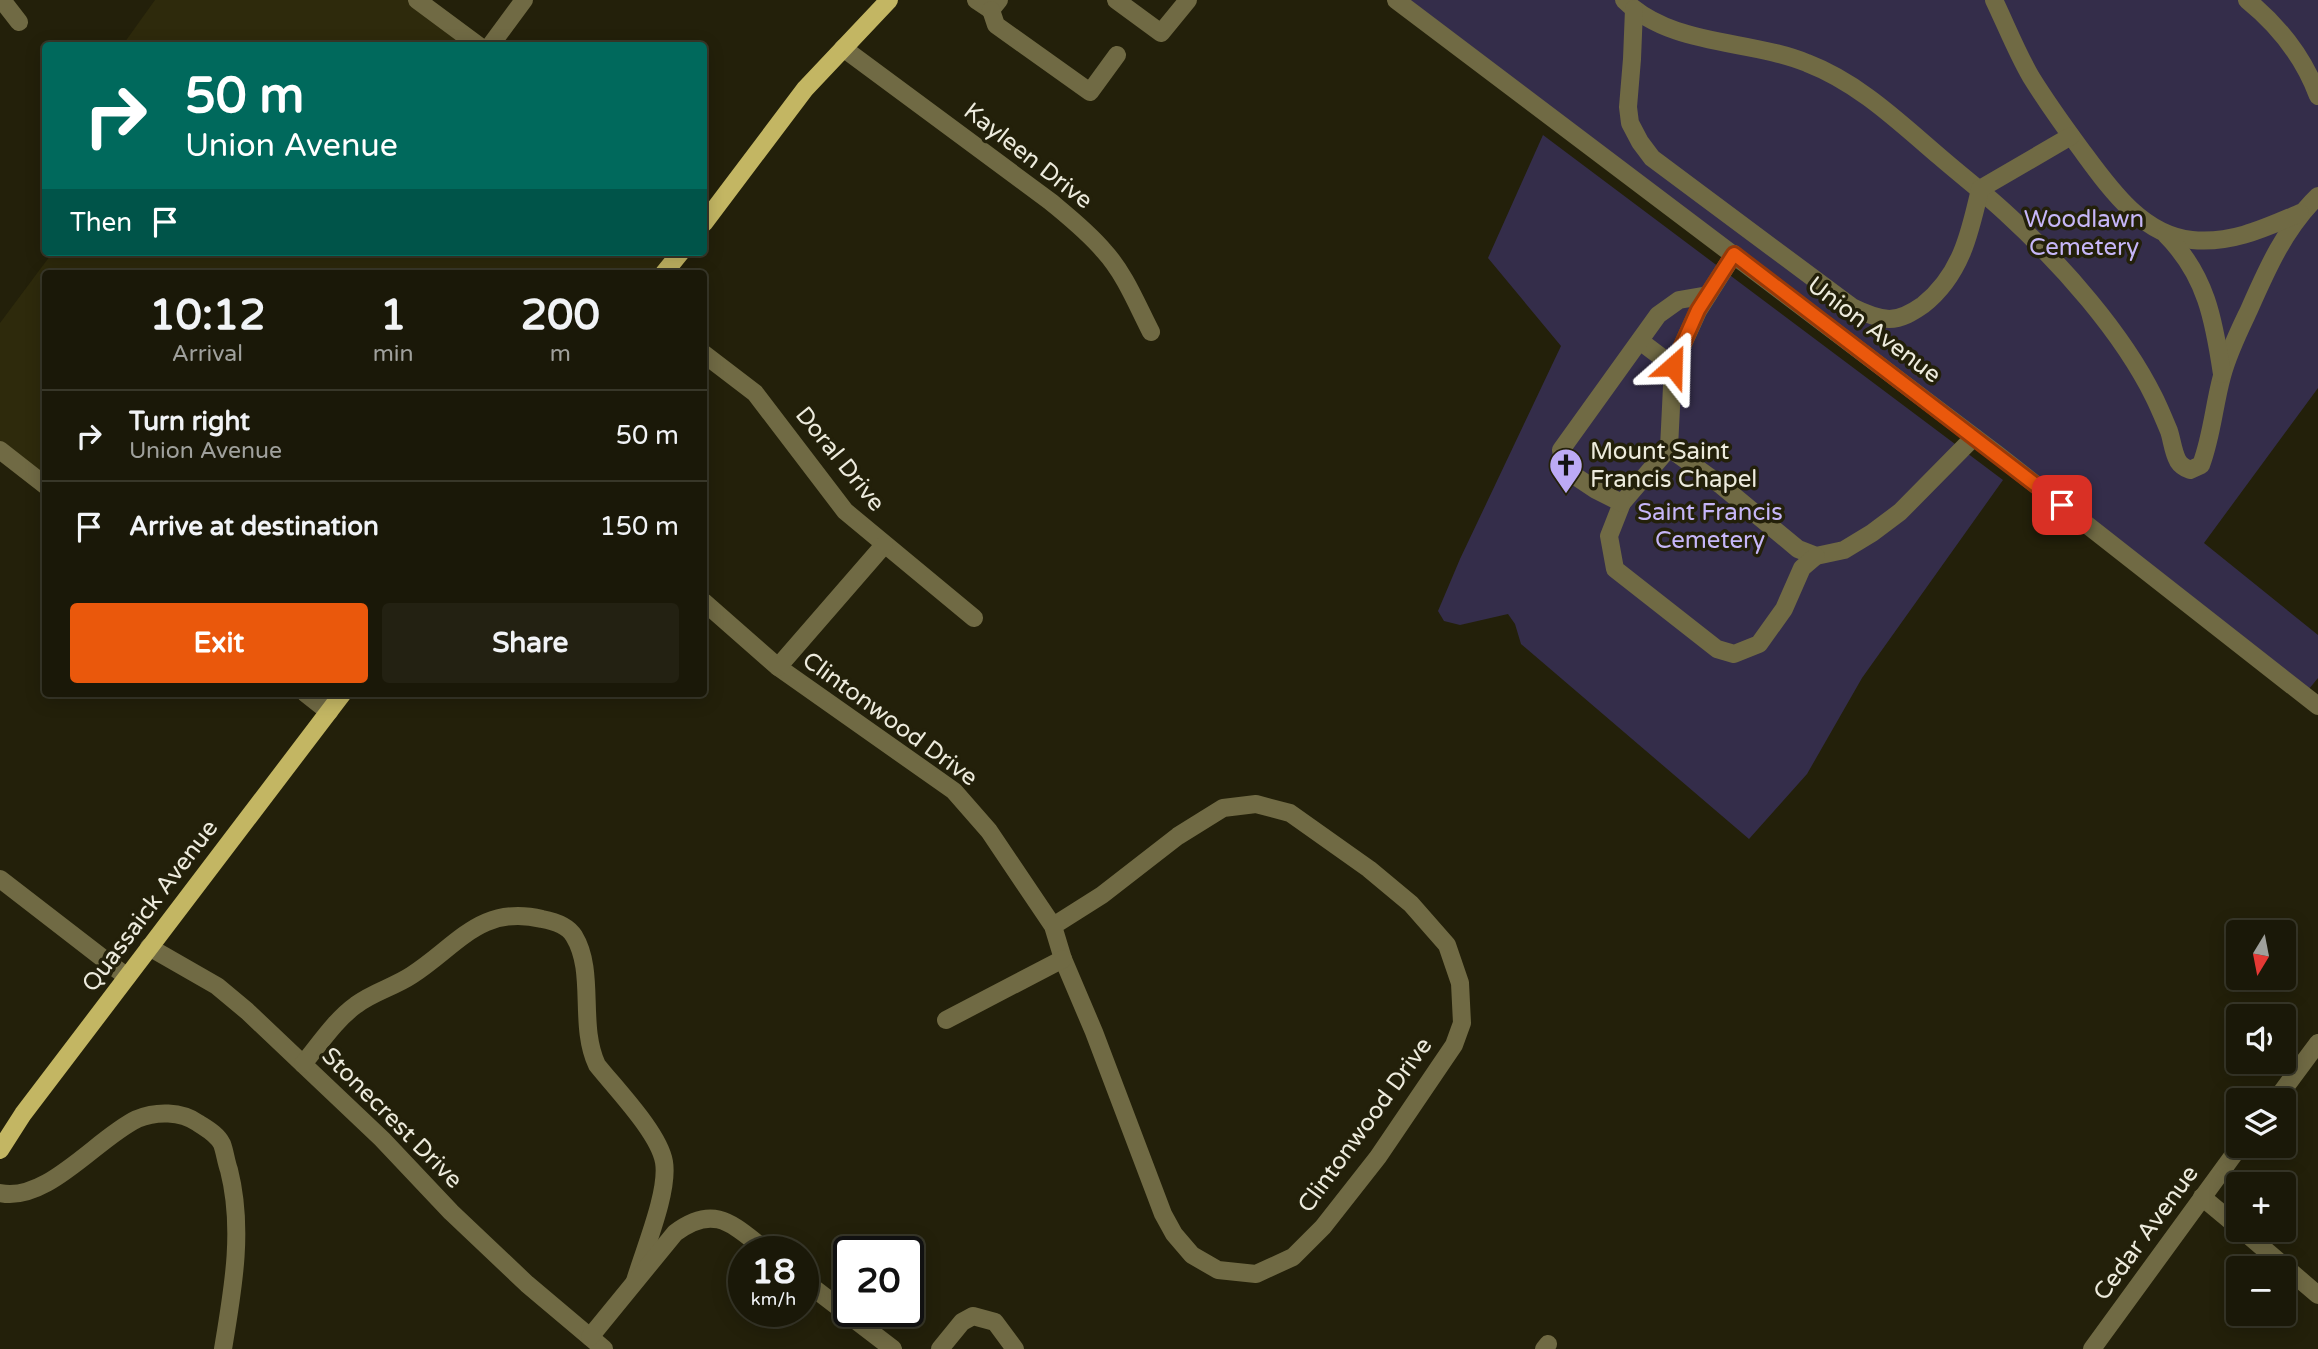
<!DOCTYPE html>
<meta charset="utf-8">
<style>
:root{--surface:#1a1808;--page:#232112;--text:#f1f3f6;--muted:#9fa09c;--line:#383729;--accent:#ea580c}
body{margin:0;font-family:"Varela Round",sans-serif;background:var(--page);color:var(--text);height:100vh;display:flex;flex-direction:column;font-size:26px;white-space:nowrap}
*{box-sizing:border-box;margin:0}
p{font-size:23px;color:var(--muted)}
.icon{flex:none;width:38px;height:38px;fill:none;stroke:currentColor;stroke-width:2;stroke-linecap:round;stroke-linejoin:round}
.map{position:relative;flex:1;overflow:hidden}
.panel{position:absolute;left:42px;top:270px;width:665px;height:427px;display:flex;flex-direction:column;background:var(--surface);border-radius:7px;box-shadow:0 4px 18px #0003,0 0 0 2px var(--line)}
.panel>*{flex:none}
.banner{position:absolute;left:42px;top:42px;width:665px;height:214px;border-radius:7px;box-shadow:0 4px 18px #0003,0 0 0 2px var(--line);background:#00695c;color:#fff;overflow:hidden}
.needle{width:46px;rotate:190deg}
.tools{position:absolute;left:2226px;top:920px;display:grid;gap:14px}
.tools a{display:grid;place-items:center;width:70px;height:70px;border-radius:7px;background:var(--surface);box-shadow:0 4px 18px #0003,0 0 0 2px var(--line);font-size:35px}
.speed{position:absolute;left:728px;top:1236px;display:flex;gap:14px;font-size:35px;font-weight:700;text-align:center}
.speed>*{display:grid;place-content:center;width:91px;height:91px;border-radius:50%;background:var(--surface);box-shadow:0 4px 18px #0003,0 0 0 2px var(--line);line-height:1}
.speed small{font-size:18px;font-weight:400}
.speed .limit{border:4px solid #111;border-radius:10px;background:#fff;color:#111}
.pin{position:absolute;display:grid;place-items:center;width:60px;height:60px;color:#fff;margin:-30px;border-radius:14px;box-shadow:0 4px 10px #0006}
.me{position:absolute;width:77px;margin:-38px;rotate:25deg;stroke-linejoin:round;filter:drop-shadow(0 0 5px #0008)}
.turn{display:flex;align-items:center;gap:24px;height:147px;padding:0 28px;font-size:32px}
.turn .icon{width:91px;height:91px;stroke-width:2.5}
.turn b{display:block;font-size:49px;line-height:60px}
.then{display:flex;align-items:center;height:66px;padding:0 28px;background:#0003;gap:14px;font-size:26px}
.eta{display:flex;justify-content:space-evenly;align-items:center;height:119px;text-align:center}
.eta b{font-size:42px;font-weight:700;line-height:49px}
.cta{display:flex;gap:14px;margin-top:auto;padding:14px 28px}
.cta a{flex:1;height:80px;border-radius:7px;background:var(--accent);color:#fff;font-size:28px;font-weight:700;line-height:80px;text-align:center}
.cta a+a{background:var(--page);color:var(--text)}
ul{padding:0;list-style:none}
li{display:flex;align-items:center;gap:21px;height:91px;padding:0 28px;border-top:2px solid var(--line)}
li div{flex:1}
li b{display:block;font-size:26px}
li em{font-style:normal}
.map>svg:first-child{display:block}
.built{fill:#2e2a0c}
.green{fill:#342d4a}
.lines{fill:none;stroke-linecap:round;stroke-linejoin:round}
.minor{stroke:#706a44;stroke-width:18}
.major{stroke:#c3b663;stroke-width:18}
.route-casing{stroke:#983908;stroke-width:18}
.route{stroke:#ea580c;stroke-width:12}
.labels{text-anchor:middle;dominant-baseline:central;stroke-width:7;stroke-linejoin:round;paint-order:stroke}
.street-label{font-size:24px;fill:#edebdd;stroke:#23200a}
.park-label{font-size:24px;fill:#c6b6f8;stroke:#23200a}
.poi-label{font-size:24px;fill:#edebdd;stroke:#23200a;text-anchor:start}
</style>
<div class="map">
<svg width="2318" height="1349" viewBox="0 0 2318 1349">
<rect width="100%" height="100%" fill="#23200a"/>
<g class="built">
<polygon points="155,0 417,0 479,46 122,46"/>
<polygon points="53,252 681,252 665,273 46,273 45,488 0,453 0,323"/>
</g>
<g class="green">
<polygon points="1392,0 2318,0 2318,388 2204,543 2318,635 2318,678 2304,695"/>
<polygon points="1543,135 2003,480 1862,678 1807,774 1749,839 1521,644 1515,624 1508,614 1460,625 1444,621 1438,611 1460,559 1561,346 1488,258"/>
</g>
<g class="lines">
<g class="minor">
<polyline points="2,0 19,22"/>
<polyline points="417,0 479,46"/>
<polyline points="976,0 991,10 999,0"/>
<polyline points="1116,0 1161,33 1188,0"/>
<polyline points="1396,0 1998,455 2318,706"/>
<path d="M1624,0c48,47 125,39 183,63 52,20 92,59 133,94 23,20 47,38 69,59 52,48 113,116 145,181 5,10 10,22 15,34 3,9 4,21 9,30 3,5 7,7 12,9l11,-5c11,-29 13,-60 21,-89 6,-23 17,-45 27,-66 18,-41 36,-82 69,-114"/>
<path d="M1994,0c12,25 23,53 37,77 15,24 32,48 49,71 28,38 61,87 112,92 39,4 73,-12 108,-27"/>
<path d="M2247,0c32,26 57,58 71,96"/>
<path d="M1634,9l-2,50 -4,48 2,16 10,19 12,16 200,149c12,6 24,11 37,12 13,0 24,-7 34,-14 38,-30 47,-72 57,-116l91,-53"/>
<polyline points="991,10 996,25 1090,92 1117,55"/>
<polyline points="490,46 524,0"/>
<path d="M843,48l208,154c18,15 37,30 53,49 21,23 33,54 47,81"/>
<path d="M2166,235c40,40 48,85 56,139"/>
<polyline points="1734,254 1698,311 1673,366 1669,448 1722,486 1798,549 1816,556 1844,550 1872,533 1900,512 1974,437"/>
<polyline points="1640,341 1673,366"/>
<polyline points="704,354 755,393 845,511 974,618"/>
<polyline points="1669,448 1622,503 1609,536 1615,569 1717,649 1734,654 1759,644 1784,609 1802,568 1816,556"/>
<polyline points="0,450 46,486"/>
<polyline points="1622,503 1596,490 1566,470 1561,450 1658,315 1679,300 1708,295"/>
<polyline points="704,602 778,667 954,791 989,831 1053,926 1063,959 1094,1032 1163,1214 1174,1234 1192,1255 1218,1270 1256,1274 1293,1257 1323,1227 1378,1157 1454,1045 1462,1023 1460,983 1447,945 1411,904 1369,869 1290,813 1256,804 1223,808 1178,836 1102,895 1053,926"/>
<polyline points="778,667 884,545"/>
<polyline points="305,693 329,712"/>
<polyline points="0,879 127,977"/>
<polyline points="149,947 217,986 247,1011 382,1139 451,1212 527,1284 604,1349"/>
<polyline points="946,1020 1063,959"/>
<path d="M303,1064c16,-19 32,-44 53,-59 17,-13 38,-18 56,-30 45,-29 69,-71 130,-56 11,2 26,7 32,17 22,36 4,89 23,129 19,24 62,68 67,97 5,30 -20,88 -29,119"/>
<polyline points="2275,1101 2318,1043"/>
<path d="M0,1193c47,10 97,-55 137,-74 19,-8 44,-8 61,4 9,6 19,11 24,21 3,8 4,18 7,26 15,59 4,119 -6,179"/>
<polyline points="2202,1197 2238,1227"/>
<polyline points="2242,1230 2318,1295"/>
<polyline points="803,1280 893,1349"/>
<path d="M590,1337l85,-104c40,-30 58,-8 92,18"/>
<polyline points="940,1349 962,1322 973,1316 995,1322 1015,1349"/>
<polyline points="1544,1349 1548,1344"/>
<polyline points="2092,1349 2240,1146"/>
</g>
<g class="major">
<polyline points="704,223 805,89 889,0"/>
<polyline points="664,273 681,252"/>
<polyline points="0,1150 23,1114 343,693"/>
</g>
</g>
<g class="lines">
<g class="route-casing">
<polyline id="route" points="1673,366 1698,310 1734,254 2062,505"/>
</g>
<use href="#route" class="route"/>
</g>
<defs>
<g id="church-pin" transform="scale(1.75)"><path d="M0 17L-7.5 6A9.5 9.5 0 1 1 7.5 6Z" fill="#bcaaf5" stroke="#23200a"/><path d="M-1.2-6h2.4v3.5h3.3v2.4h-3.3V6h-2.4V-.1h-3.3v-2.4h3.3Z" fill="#111"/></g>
</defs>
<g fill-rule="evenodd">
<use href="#church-pin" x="1566" y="465"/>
</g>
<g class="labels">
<g class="street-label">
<text transform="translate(1028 156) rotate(38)">Kayleen Drive</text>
<text transform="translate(1874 330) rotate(37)">Union Avenue</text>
<text transform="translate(840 459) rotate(51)">Doral Drive</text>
<text transform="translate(890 719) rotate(36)">Clintonwood Drive</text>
<text transform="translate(150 906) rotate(-53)">Quassaick Avenue</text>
<text transform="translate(392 1118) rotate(45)">Stonecrest Drive</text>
<text transform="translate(1365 1125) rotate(-54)">Clintonwood Drive</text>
<text transform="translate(2146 1233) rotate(-54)">Cedar Avenue</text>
</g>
<g class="park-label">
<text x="2084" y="219">Woodlawn<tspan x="2084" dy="28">Cemetery</tspan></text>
<text x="1710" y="512">Saint Francis<tspan x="1710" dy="28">Cemetery</tspan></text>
</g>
<g class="poi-label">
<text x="1590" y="451">Mount Saint<tspan x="1590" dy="28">Francis Chapel</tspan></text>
</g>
</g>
</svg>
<div class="tools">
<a><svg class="needle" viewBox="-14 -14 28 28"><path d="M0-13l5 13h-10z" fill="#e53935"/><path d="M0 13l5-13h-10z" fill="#9fa09c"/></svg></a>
<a><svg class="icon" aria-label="sound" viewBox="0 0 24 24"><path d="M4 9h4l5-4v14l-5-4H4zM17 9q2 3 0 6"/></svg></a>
<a><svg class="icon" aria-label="layers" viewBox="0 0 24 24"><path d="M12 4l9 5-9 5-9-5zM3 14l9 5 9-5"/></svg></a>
<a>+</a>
<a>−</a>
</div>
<div class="speed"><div>18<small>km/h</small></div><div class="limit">20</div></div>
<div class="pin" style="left:2062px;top:505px;background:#d93025"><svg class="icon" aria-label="arrive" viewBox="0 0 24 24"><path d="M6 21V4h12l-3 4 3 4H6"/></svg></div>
<svg class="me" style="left:1673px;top:366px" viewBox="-20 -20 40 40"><path d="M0-17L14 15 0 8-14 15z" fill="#ea580c" stroke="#fff" stroke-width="4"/></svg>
<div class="banner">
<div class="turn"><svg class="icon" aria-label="right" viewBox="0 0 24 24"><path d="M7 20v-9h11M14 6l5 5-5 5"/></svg><div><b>50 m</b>Union Avenue</div></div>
<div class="then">Then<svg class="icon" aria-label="arrive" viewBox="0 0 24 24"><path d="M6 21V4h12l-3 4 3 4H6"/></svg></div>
</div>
<section class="panel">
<div class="eta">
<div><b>10:12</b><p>Arrival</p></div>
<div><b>1</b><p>min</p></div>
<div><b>200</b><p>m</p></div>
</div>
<ul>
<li><svg class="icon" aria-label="right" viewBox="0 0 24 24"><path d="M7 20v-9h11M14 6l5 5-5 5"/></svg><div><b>Turn right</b><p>Union Avenue</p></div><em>50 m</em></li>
<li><svg class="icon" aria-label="arrive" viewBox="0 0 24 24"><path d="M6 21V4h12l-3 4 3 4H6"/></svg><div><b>Arrive at destination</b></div><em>150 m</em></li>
</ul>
<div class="cta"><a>Exit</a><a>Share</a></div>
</section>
</div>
